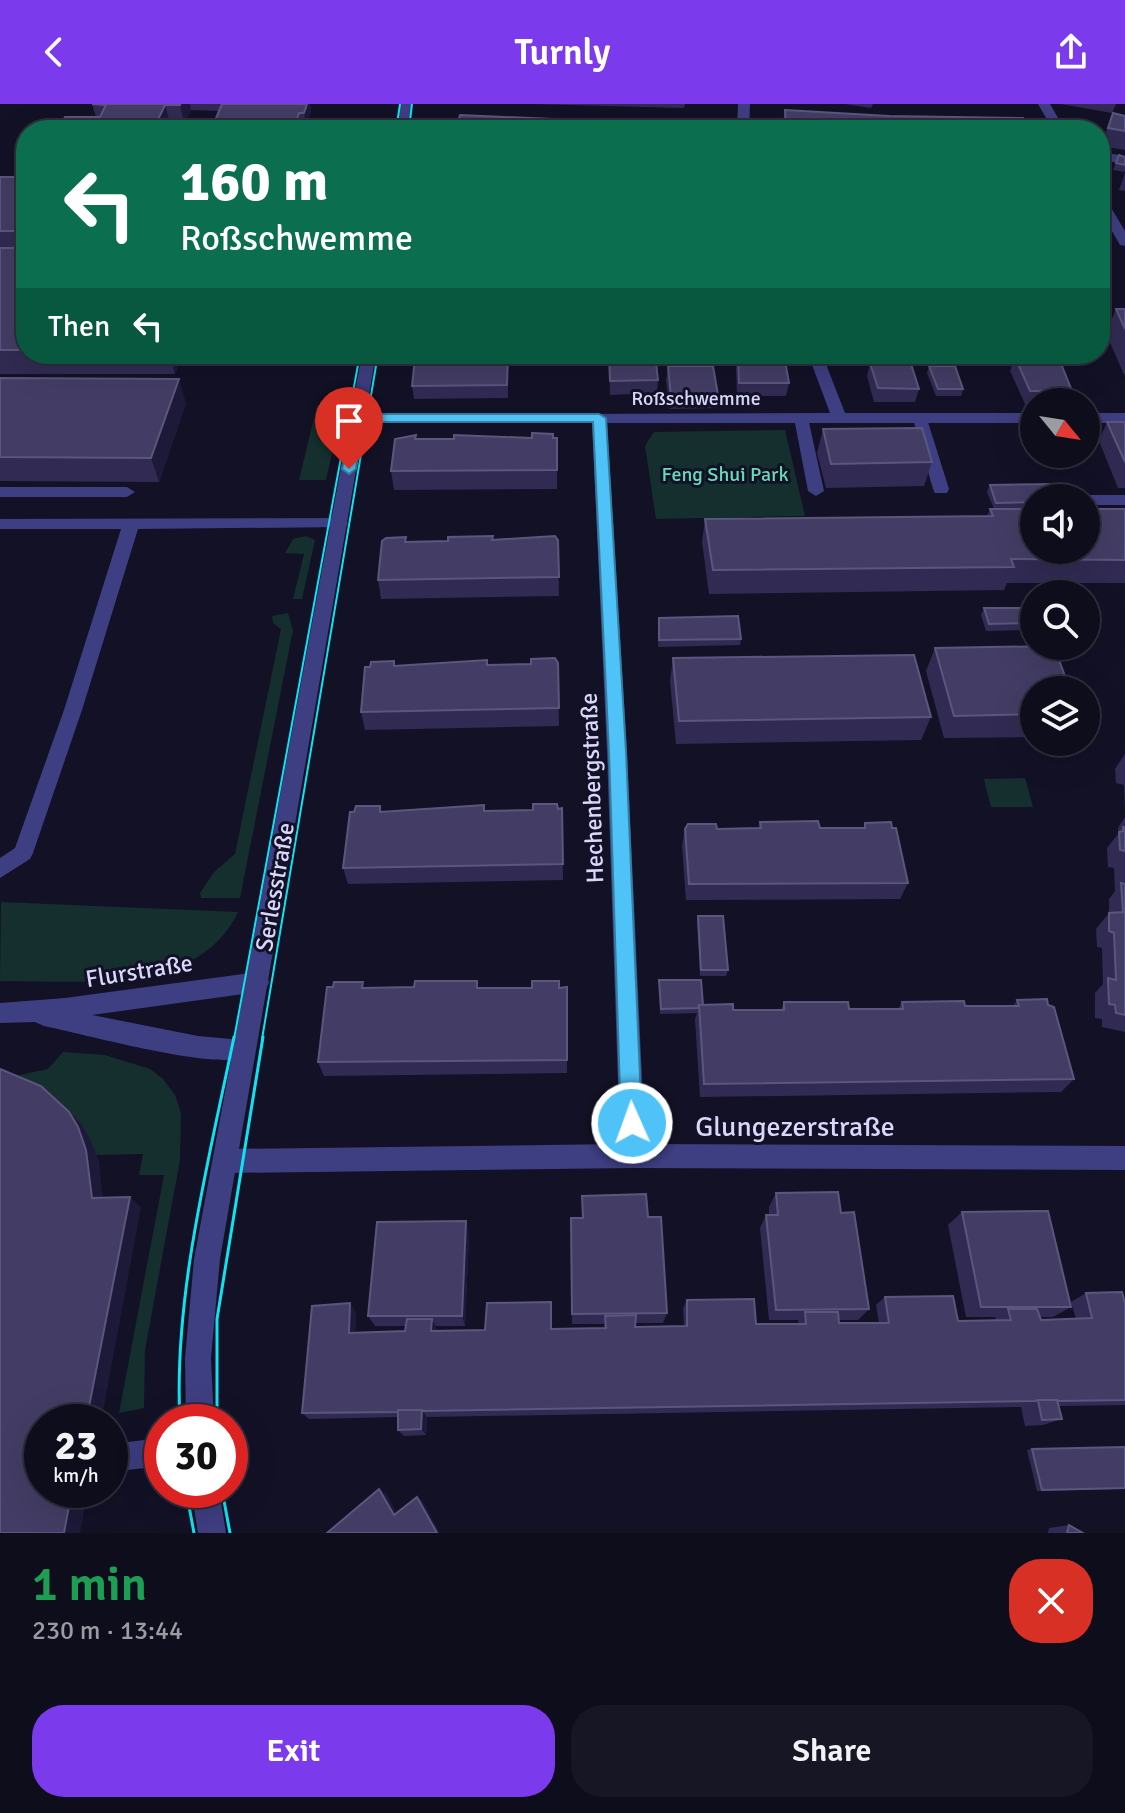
<!DOCTYPE html>
<meta charset="utf-8">
<style>
:root{--surface:#0e0d1c;--page:#171625;--text:#f1f3f6;--muted:#9b9ca3;--line:#2e2d3b;--accent:#7c3aed}
body{margin:0;font-family:Signika,sans-serif;background:var(--page);color:var(--text);height:100vh;display:flex;flex-direction:column;font-size:30px;white-space:nowrap}
*{box-sizing:border-box;margin:0}
p{font-size:26px;color:var(--muted)}
.icon{flex:none;width:44px;height:44px;fill:none;stroke:currentColor;stroke-width:2;stroke-linecap:round;stroke-linejoin:round}
.map{position:relative;height:1429px;overflow:hidden}
.details{display:flex;flex-direction:column;background:var(--surface);flex:1}
.details>*{flex:none}
.banner{position:absolute;left:16px;top:16px;width:1094px;height:244px;border-radius:32px;box-shadow:0 8px 32px #0002,0 0 0 2px var(--line);background:#0b6e4f;color:#fff;overflow:hidden}
.needle{width:52px;rotate:120deg}
.fabs{position:absolute;left:1020px;top:284px;display:grid;gap:16px}
.fabs a{display:grid;place-items:center;width:80px;height:80px;border-radius:50%;background:var(--surface);box-shadow:0 8px 32px #0002,0 0 0 2px var(--line);font-size:40px}
.speed{position:absolute;left:24px;top:1300px;display:flex;gap:16px;font-size:40px;font-weight:700;text-align:center}
.speed>*{display:grid;place-content:center;width:104px;height:104px;border-radius:50%;background:var(--surface);box-shadow:0 8px 32px #0002,0 0 0 2px var(--line);line-height:1}
.speed small{font-size:20px;font-weight:400}
.speed .limit{border:12px solid #d22;background:#fff;color:#111}
.pin{position:absolute;display:grid;place-items:center;width:68px;height:68px;color:#fff;margin:-82px -34px;border-radius:50% 50% 50% 0;rotate:-45deg;box-shadow:0 0 8px #0007}
.pin .icon{rotate:45deg}
.me{position:absolute;width:88px;margin:-44px;rotate:358deg;stroke-linejoin:round;filter:drop-shadow(0 0 6px #0008)}
.turn{display:flex;align-items:center;gap:28px;height:168px;padding:0 32px;font-size:36px}
.turn .icon{width:104px;height:104px;stroke-width:2.5}
.turn b{display:block;font-size:56px;line-height:68px}
.then{display:flex;align-items:center;height:76px;padding:0 32px;background:#0003;gap:16px;font-size:30px}
.round{display:grid;place-items:center;flex:none;width:84px;height:84px;border-radius:32px;background:var(--page)}
.head{display:flex;align-items:center;justify-content:space-between;height:136px;padding:0 32px}
h1{font-size:48px;font-weight:600;line-height:60px;color:#1e9e55}
.action{display:flex;gap:16px;margin-top:auto;padding:16px 32px}
.action a{flex:1;height:92px;border-radius:32px;background:var(--accent);color:#fff;font-size:32px;font-weight:600;line-height:92px;text-align:center}
.action a+a{background:var(--page);color:var(--text)}
header{display:flex;justify-content:space-between;align-items:center;height:104px;padding:0 32px;background:var(--accent);color:#fff;font-size:36px;font-weight:600}
.map>svg:first-child{display:block}
.green{fill:#142f2d}
.lines{fill:none;stroke-linecap:round;stroke-linejoin:round}
.service{fill:#3e3e82;fill-rule:evenodd}
.minor{fill:#3e3e82;fill-rule:evenodd}
.tertiary{fill:#3e3e82;fill-rule:evenodd}
.tram-far1{stroke:#0ee3f2;stroke-width:2}
.tram{stroke:#0ee3f2;stroke-width:3}
.wall{fill:#312b53}
.shaded-wall{fill:#1d1939}
.building{fill:#433d65;stroke:#5b567d;stroke-width:2}
.route{fill:#4fc3f7;stroke:#337fa1;stroke-width:2}
.labels{text-anchor:middle;dominant-baseline:central;stroke-width:6;stroke-linejoin:round;paint-order:stroke}
.far-street-label{font-size:20px;fill:#dad7fd;stroke:#131126}
.far-park-label{font-size:20px;fill:#67dab9;stroke:#131126}
.street-label{font-size:24px;fill:#dad7fd;stroke:#131126}
.near-street-label{font-size:28px;fill:#dad7fd;stroke:#131126}
</style>
<header><svg class="icon" aria-label="back" viewBox="0 0 24 24"><path d="M15 5l-7 7 7 7"/></svg>Turnly<svg class="icon" aria-label="share" viewBox="0 0 24 24"><path d="M12 15V3M7 8l5-5 5 5M5 13v7h14v-7"/></svg></header>
<div class="map">
<svg width="1125" height="1429" viewBox="0 0 1125 1429">
<rect width="100%" height="100%" fill="#131126"/>
<g class="green">
<polygon points="317,301 343,301 326,376 299,376"/>
<polygon points="785,326 805,412 656,415 645,342 654,328"/>
<polygon points="306,432 315,436 302,495 293,495 304,450 285,449 293,435"/>
<polygon points="288,509 293,526 240,794 201,794 200,789 214,768 235,750 281,525 273,519 272,512"/>
<polygon points="1025,674 1033,703 991,703 984,675"/>
<path d="M1,798l237,10c-40,85 -160,68 -238,69z"/>
<path d="M63,948l42,3 45,14 13,10 12,16 6,18 -1,47 -35,190 -1,58 -25,5 45,-238h-25l4,-21 -47,1c-15,-41 -44,-58 -81,-79l33,-7z"/>
</g>
<g class="lines">
<g class="service">
<polygon points="1100,48 1125,52 1125,60 1100,56"/>
<polygon points="801,309 808,314 824,387 816,392 808,387 794,314"/>
<polygon points="920,310 927,315 949,385 947,389 935,389 933,385 913,315"/>
<polygon points="0,383 127,383 135,388 127,393 0,393"/>
<polygon points="1086,391 1125,391 1125,401 1086,401 1086,394 1079,394"/>
<polygon points="340,414 348,419 346,423 138,425 82,606 33,749 30,755 0,774 0,754 15,744 64,606 121,425 0,425 0,415"/>
<polygon points="162,1334 162,1362 110,1368 110,1340"/>
</g>
<g class="minor">
<polygon points="738,0 750,0 749,26 737,26"/>
<polygon points="1038,0 1050,0 1065,26 1053,26"/>
<polygon points="1100,91 1104,92 1125,127 1125,142 1120,141 1100,106"/>
<polygon points="808,250 822,250 845,309 1034,309 1034,319 607,319 627,648 645,1040 1125,1042 1125,1066 633,1064 225,1069 216,1066 213,1057 216,1048 225,1045 620,1040 607,648 592,319 358,319 351,314 353,311 830,309"/>
<rect x="1086" y="309" width="39" height="10"/>
<path d="M258,868l8,3 3,7 -3,7 -8,3 -166,23 106,21 55,5 3,8 -3,8c-38,14 -164,-22 -209,-31l-9,-4 -35,1v-20l65,-5z"/>
</g>
<g class="tertiary">
<polygon points="400,0 412,0 408,26 396,26"/>
<polygon points="362,250 376,250 220,1155 211,1254 214,1318 186,1318 185,1254 194,1155"/>
<polygon points="191,1386 219,1386 226,1429 198,1429"/>
</g>
<g class="tram-far1">
<polyline points="396,26 400,0"/>
<polyline points="409,26 412,0"/>
<polyline points="234,935 360,250"/>
<polyline points="262,935 378,250"/>
</g>
<g class="tram">
<path d="M180,1318c-7,-125 29,-262 54,-385"/>
<polyline points="217,1318 217,1215 263,933"/>
<polyline points="186,1386 194,1429"/>
<polyline points="222,1386 230,1429"/>
</g>
</g>
<g class="wall">
<polygon points="92,0 310,0 311,7 306,22 303,22 304,26 211,26 219,7 191,6 184,19 170,19 168,22 194,22 194,26 63,26 61,20 96,13"/>
<polygon points="532,0 685,0 684,4"/>
<polygon points="845,0 873,0 871,4"/>
<polygon points="1061,0 1116,0 1112,9"/>
<polygon points="785,6 1027,26 782,26"/>
<polygon points="1113,9 1125,12 1125,46 1101,42"/>
<polygon points="1119,51 1125,53 1125,68 1113,66"/>
<polygon points="1125,69 1125,87 1119,86"/>
<polygon points="0,73 26,73 26,250 268,250 266,259 179,259 175,270 0,270"/>
<polygon points="1100,142 1108,156 1100,174"/>
<polygon points="1116,205 1125,205 1125,273 1106,229"/>
<polygon points="609,250 658,276 657,289 610,291"/>
<polygon points="1049,250 1088,250 1087,252 1050,252"/>
<polygon points="508,252 508,294 414,295 412,282"/>
<polygon points="738,252 789,279 786,292 737,292 736,265"/>
<polygon points="1015,253 1072,287 1068,298 1034,298 1034,300 1025,300 1010,267"/>
<polygon points="870,259 919,285 915,298 874,298 867,272"/>
<polygon points="668,262 718,291 716,304 670,305 666,276"/>
<polygon points="929,262 963,285 961,292 936,292 927,269"/>
<polygon points="0,274 186,299 159,378 0,377"/>
<polygon points="1107,318 1125,318 1125,384 1118,384 1099,337"/>
<polygon points="823,325 932,358 924,382 826,384 817,349"/>
<polygon points="416,331 416,335 557,334 557,385 394,386 391,367"/>
<polygon points="990,381 1034,394 1034,405 1125,405 1125,479 1007,479 1004,486 709,490 702,438 705,415 987,412 990,405 994,405 987,388"/>
<polygon points="493,432 493,436 558,436 559,492 381,495 378,476 406,438 448,437"/>
<polygon points="984,504 1033,519 1030,526 986,527 981,511"/>
<polygon points="659,514 741,535 740,541 658,543"/>
<polygon points="935,544 1034,586 1034,633 944,634 926,567"/>
<polygon points="673,554 931,613 921,636 676,640 670,577"/>
<polygon points="558,559 559,622 365,626 361,608 395,562"/>
<polygon points="1125,650 1125,709 1124,681 1116,679 1115,665"/>
<polygon points="380,702 382,708 533,706 562,704 563,776 348,780 343,764"/>
<polygon points="1125,713 1125,928 1102,923 1102,915 1095,914 1095,889 1103,880 1102,844 1097,843 1096,825 1109,809 1109,795 1115,787 1114,764 1108,763 1107,744 1118,730 1118,724"/>
<polygon points="760,718 820,724 863,724 865,719 892,724 908,779 900,795 686,796 682,742 685,725 758,724"/>
<polygon points="698,812 728,866 726,872 700,872 697,818"/>
<polygon points="659,876 703,901 733,906 781,906 784,898 849,905 898,905 902,898 965,902 1013,902 1017,896 1048,901 1074,975 1061,988 700,993 695,915 697,909 660,910"/>
<polygon points="567,883 567,969 324,972 318,958 365,884"/>
<polygon points="776,1089 841,1109 869,1205 858,1216 839,1216 839,1219 879,1219 876,1201 885,1193 958,1217 996,1216 995,1213 966,1213 948,1121 962,1108 1071,1203 1053,1213 1040,1213 1041,1216 1076,1215 1071,1198 1086,1189 1125,1199 1125,1301 1059,1302 1062,1315 1043,1321 1025,1322 1021,1303 427,1313 426,1331 404,1332 398,1326 398,1313 309,1315 302,1309 356,1208 355,1228 405,1227 406,1222 375,1222 368,1212 469,1130 465,1222 436,1222 436,1227 604,1224 604,1220 572,1220 571,1114 582,1114 582,1092 648,1113 667,1209 663,1219 635,1219 635,1223 684,1222 683,1204 687,1196 756,1220 799,1220 798,1216 769,1216 760,1124 766,1111 769,1111 769,1103"/>
<polygon points="1125,1343 1125,1385 1037,1387 1027,1346 1032,1345"/>
<polygon points="1069,1421 1083,1429 1048,1429 1049,1424"/>
</g>
<g class="shaded-wall">
<polygon points="180,0 190,0 191,5 184,19"/>
<polygon points="307,0 310,0 311,7 306,22 304,9"/>
<polygon points="165,1 170,19 167,26 153,26"/>
<polygon points="299,9 301,19 302,16 304,26 299,26 297,16"/>
<polygon points="169,250 177,250 179,259 175,270"/>
<polygon points="179,275 186,299 159,378 151,354"/>
<polygon points="69,1008 81,1020 90,1035 99,1057 104,1105 92,1094"/>
<polygon points="130,1093 141,1104 101,1318 86,1318"/>
<polygon points="466,1117 469,1130 465,1222 462,1212"/>
<polygon points="350,1199 356,1208 355,1236 349,1229"/>
<polygon points="432,1215 436,1222 435,1235 431,1227"/>
<polygon points="422,1306 427,1313 426,1331 421,1325"/>
<polygon points="379,1385 386,1389 400,1415 394,1411"/>
<polygon points="72,1386 88,1386 80,1429 64,1429"/>
<polygon points="417,1393 423,1397 440,1429 437,1429"/>
</g>
<g class="building">
<polygon points="92,0 180,0 180,1 165,1 153,26 67,26 70,20 61,20 65,13 100,13 106,1"/>
<polygon points="222,0 307,0 304,9 299,9 297,16 302,16 299,26 211,26"/>
<polygon points="785,6 889,12 1023,14 1027,26 786,26"/>
<polygon points="1113,9 1125,12 1125,27 1108,24"/>
<polygon points="460,11 646,19 693,18 693,26 456,26"/>
<polygon points="165,22 194,22 192,26 163,26"/>
<polygon points="1119,51 1125,53 1125,61 1116,59"/>
<rect x="0" y="73" width="26" height="54"/>
<polygon points="1100,142 1108,156 1100,156"/>
<rect x="0" y="144" width="26" height="102"/>
<polygon points="1116,205 1125,205 1125,225"/>
<polygon points="609,250 655,250 658,276 610,277"/>
<polygon points="784,251 789,279 739,279 738,252"/>
<polygon points="508,252 507,281 412,282 415,254"/>
<polygon points="1058,252 1072,287 1030,287 1015,253"/>
<polygon points="870,259 911,260 919,285 878,284"/>
<polygon points="668,262 713,262 718,291 671,292"/>
<polygon points="929,262 955,262 963,285 938,285"/>
<polygon points="0,274 179,275 151,354 0,353"/>
<polygon points="1107,318 1125,318 1125,358"/>
<polygon points="922,324 932,358 831,360 823,325"/>
<polygon points="532,329 553,330 553,334 557,334 557,366 391,367 395,335 416,331 415,335 454,335 454,331 532,334"/>
<polygon points="1058,380 1064,394 1034,394 1034,398 996,399 990,381"/>
<polygon points="990,405 1034,405 1034,446 1086,446 1086,405 1125,405 1125,456 1011,455 1014,463 713,466 705,415 993,412"/>
<polygon points="493,432 492,436 555,432 558,436 559,473 378,476 382,437 386,434 406,433 405,438 448,437 448,433"/>
<polygon points="984,504 1027,504 1033,519 989,520"/>
<polygon points="738,512 741,535 659,536 659,514"/>
<polygon points="1054,542 1070,586 1034,586 1034,610 954,612 935,544"/>
<polygon points="914,551 931,613 679,617 673,554"/>
<polygon points="555,554 558,559 559,604 361,608 365,563 370,563 371,558 394,557 394,562 487,556 487,561 531,560 531,555"/>
<polygon points="533,700 557,700 558,705 562,704 563,760 343,764 350,708 354,708 356,702 380,702 380,708 484,701 484,707 533,706"/>
<polygon points="818,717 820,724 865,724 865,719 891,718 892,724 896,724 908,779 689,780 685,725 688,720 716,720 717,725 761,724 760,718"/>
<polygon points="1123,723 1125,723 1125,747 1120,746 1119,728 1123,727"/>
<polygon points="1121,779 1125,780 1125,911 1116,909 1115,901 1109,900 1108,874 1116,876 1114,829 1109,827 1109,809 1123,808"/>
<polygon points="698,812 723,812 728,866 701,866"/>
<polygon points="659,876 701,876 703,901 699,901 698,904 661,905"/>
<polygon points="415,877 477,877 477,884 532,884 532,877 559,877 559,884 567,883 567,956 318,958 327,883 333,883 334,878 363,878 362,884 414,883"/>
<polygon points="1047,895 1048,901 1054,903 1074,975 704,980 699,901 733,900 733,906 784,906 784,898 848,898 849,905 903,905 902,898 964,897 965,902 1019,902 1017,896"/>
<polygon points="0,965 41,982 69,1008 78,1023 86,1046 92,1094 130,1093 86,1318 42,1318 42,1386 72,1386 64,1429 0,1429"/>
<polygon points="838,1088 841,1109 854,1108 869,1205 776,1206 766,1111 778,1111 776,1089"/>
<polygon points="646,1090 648,1113 661,1113 667,1209 572,1210 571,1114 583,1114 582,1092"/>
<polygon points="1048,1107 1071,1203 981,1203 962,1108"/>
<polygon points="466,1117 462,1212 368,1212 377,1118"/>
<polygon points="1122,1188 1125,1199 1125,1296 1058,1297 1057,1296 1038,1296 1035,1297 422,1307 422,1306 398,1306 398,1308 302,1309 312,1202 350,1199 349,1229 405,1227 407,1215 432,1215 431,1227 485,1226 487,1199 551,1198 551,1225 606,1224 605,1212 636,1211 635,1223 687,1222 687,1196 754,1195 756,1220 806,1220 805,1208 838,1208 839,1219 889,1219 885,1193 953,1192 958,1217 1011,1216 1008,1205 1037,1205 1041,1216 1092,1214 1086,1189"/>
<polygon points="1038,1296 1057,1296 1062,1315 1042,1316"/>
<polygon points="398,1306 422,1306 421,1325 398,1326"/>
<polygon points="1125,1343 1125,1384 1042,1386 1032,1345"/>
<polygon points="379,1385 394,1411 417,1393 437,1429 327,1429"/>
<polygon points="1069,1421 1083,1429 1067,1429"/>
</g>
<polygon class="route" points="358,310 599,310 606,314 626,648 642,1019 639,1026 632,1029 624,1026 621,1019 609,648 593,318 364,318 356,365 349,370 342,365 351,314"/>
<g class="labels">
<g class="far-street-label">
<text x="696" y="294">Roßschwemme</text>
</g>
<g class="far-park-label">
<text x="725" y="370">Feng Shui Park</text>
</g>
<g class="street-label">
<text transform="translate(592 684) rotate(-92)">Hechenbergstraße</text>
<text transform="translate(275 783) rotate(-80)">Serlesstraße</text>
<text transform="translate(139 867) rotate(-9)">Flurstraße</text>
</g>
<g class="near-street-label">
<text x="795" y="1023">Glungezerstraße</text>
</g>
</g>
</svg>
<div class="fabs">
<a><svg class="needle" viewBox="-14 -14 28 28"><path d="M0-13l5 13h-10z" fill="#e53935"/><path d="M0 13l5-13h-10z" fill="#9b9ca3"/></svg></a>
<a><svg class="icon" aria-label="sound" viewBox="0 0 24 24"><path d="M4 9h4l5-4v14l-5-4H4zM17 9q2 3 0 6"/></svg></a>
<a><svg class="icon" aria-label="search" viewBox="0 0 24 24"><circle cx="10" cy="10" r="6"/><path d="M15 15l6 6"/></svg></a>
<a><svg class="icon" aria-label="layers" viewBox="0 0 24 24"><path d="M12 4l9 5-9 5-9-5zM3 14l9 5 9-5"/></svg></a>
</div>
<div class="speed"><div>23<small>km/h</small></div><div class="limit">30</div></div>
<div class="pin" style="left:349px;top:365px;background:#d93025"><svg class="icon" aria-label="arrive" viewBox="0 0 24 24"><path d="M6 21V4h12l-3 4 3 4H6"/></svg></div>
<svg class="me" style="left:632px;top:1019px" viewBox="-20 -20 40 40"><circle r="17" fill="#4fc3f7" stroke="#fff" stroke-width="3"/><path d="M0-11L8 9 0 5-8 9z" fill="#fff"/></svg>
<div class="banner">
<div class="turn"><svg class="icon" aria-label="left" viewBox="0 0 24 24"><path d="M17 20v-9H6M10 6l-5 5 5 5"/></svg><div><b>160 m</b>Roßschwemme</div></div>
<div class="then">Then<svg class="icon" aria-label="left" viewBox="0 0 24 24"><path d="M17 20v-9H6M10 6l-5 5 5 5"/></svg></div>
</div>
</div>
<section class="details">
<div class="head"><div><h1>1 min</h1><p>230 m · 13:44</p></div><a class="round" style="background:#d93025;color:#fff"><svg class="icon" aria-label="close" viewBox="0 0 24 24"><path d="M6 6l12 12M18 6L6 18"/></svg></a></div>
<div class="action"><a>Exit</a><a>Share</a></div>
</section>
